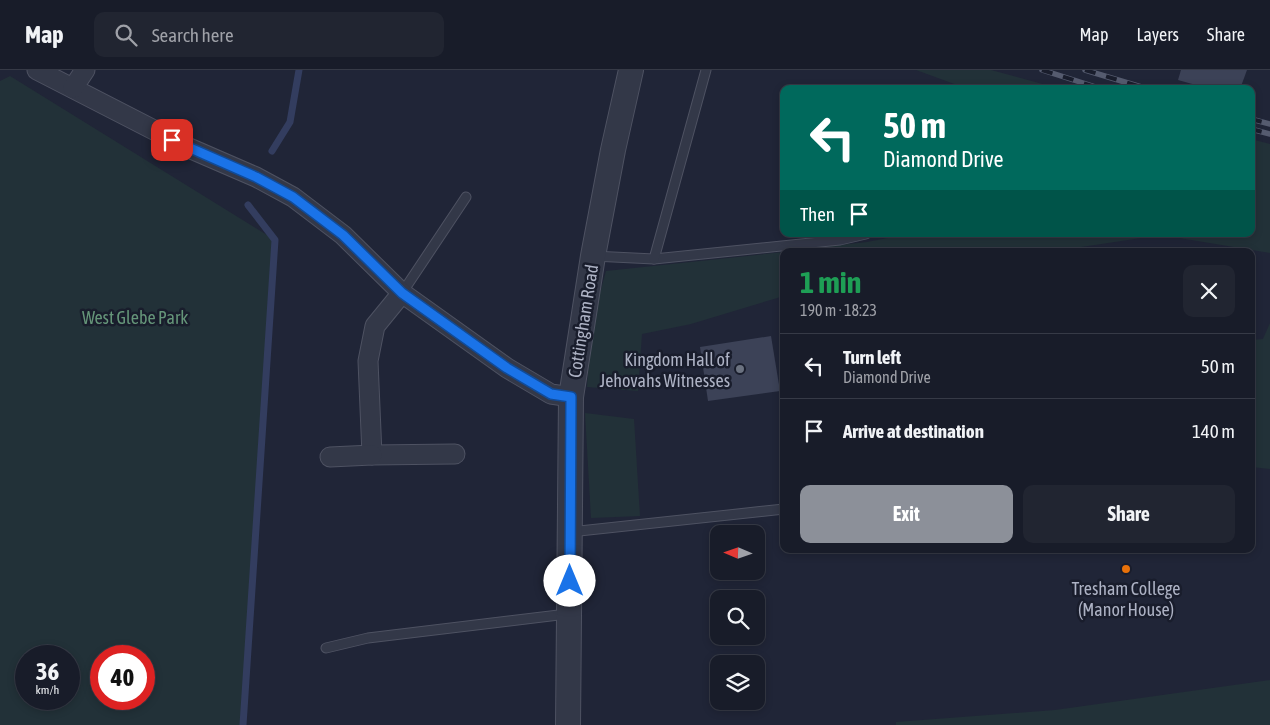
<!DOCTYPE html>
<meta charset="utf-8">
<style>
:root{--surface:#181c29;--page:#212531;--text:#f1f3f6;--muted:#9fa1a8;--line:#363a46;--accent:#8c9099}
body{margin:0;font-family:"Asap Condensed",sans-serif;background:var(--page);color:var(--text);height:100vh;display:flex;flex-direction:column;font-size:19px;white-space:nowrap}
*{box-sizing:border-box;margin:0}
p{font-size:16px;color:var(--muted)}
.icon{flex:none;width:28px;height:28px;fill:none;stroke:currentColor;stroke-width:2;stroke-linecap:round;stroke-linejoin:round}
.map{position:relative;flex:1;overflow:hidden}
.panel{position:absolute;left:780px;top:178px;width:475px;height:305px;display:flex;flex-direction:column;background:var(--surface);border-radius:10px;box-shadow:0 2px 8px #0003,0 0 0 1px var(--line)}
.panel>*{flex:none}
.hud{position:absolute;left:780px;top:15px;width:475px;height:152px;border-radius:10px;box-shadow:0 2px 8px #0003,0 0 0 1px var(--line);background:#00695c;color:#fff;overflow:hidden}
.needle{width:32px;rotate:272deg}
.fabs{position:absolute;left:710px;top:455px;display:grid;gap:10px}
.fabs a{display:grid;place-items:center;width:55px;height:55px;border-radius:10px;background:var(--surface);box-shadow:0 2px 8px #0003,0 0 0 1px var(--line);font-size:25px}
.speed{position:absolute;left:15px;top:575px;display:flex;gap:10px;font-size:25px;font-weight:700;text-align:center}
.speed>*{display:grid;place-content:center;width:65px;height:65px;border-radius:50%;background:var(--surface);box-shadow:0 2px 8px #0003,0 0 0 1px var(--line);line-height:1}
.speed small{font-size:12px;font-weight:400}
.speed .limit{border:8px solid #d22;background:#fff;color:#111}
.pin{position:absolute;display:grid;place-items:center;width:42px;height:42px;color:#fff;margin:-21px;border-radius:10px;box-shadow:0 2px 8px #0006}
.me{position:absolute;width:55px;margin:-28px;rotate:0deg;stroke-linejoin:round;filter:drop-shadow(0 0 4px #0008)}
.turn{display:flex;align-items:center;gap:18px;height:105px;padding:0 20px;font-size:22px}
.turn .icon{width:65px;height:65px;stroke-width:2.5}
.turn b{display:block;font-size:35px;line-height:42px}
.then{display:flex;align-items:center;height:48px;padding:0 20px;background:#0003;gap:10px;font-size:19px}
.round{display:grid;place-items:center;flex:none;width:52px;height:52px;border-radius:10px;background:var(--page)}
.headline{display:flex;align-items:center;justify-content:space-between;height:85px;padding:0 20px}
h1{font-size:30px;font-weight:700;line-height:38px;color:#1e9e55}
.action{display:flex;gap:10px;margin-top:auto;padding:10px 20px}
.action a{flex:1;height:58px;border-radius:10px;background:var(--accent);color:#fff;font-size:20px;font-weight:700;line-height:58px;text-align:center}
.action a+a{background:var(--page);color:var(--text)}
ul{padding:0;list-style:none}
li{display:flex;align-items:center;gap:15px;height:65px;padding:0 20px;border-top:1px solid var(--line)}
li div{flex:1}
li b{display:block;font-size:19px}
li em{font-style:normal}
header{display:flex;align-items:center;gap:30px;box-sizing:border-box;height:70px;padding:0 25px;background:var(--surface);border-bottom:1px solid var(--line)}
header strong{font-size:24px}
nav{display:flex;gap:28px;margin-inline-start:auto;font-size:18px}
.search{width:350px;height:45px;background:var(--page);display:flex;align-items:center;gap:12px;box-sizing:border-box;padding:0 18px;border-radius:10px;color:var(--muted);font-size:19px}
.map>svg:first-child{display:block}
.green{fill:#223138;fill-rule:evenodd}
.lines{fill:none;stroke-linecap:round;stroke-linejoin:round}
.stream{stroke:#333d5f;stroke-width:7}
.building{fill:#3c4257}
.service-casing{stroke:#4e5262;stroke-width:11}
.minor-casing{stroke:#4e5262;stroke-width:21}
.tertiary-casing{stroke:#4e5262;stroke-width:26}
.service{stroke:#333848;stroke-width:9}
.minor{stroke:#333848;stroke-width:19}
.tertiary{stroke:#333848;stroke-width:24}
.rail-casing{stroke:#555b6f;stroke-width:5.5}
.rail{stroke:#191d2c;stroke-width:4;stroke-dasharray:11;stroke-linecap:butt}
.route-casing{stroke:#114b97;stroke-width:12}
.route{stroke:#1a73e8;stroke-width:9}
.worship-dot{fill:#6b7280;stroke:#191d2c;stroke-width:2}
.food-dot{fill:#e8710a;stroke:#191d2c;stroke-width:2}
.labels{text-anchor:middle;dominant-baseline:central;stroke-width:5;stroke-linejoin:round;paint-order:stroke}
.park-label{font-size:18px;fill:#659579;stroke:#191d2c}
.street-label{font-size:18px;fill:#adb2c4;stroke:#191d2c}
.poi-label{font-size:18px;fill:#adb2c4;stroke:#191d2c;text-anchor:end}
</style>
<header>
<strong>Map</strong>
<div class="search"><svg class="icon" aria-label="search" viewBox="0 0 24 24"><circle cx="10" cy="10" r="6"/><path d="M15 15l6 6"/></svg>Search here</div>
<nav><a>Map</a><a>Layers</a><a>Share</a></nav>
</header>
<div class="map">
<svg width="1270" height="655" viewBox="0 0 1270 655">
<rect width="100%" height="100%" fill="#202537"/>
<g class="green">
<polygon points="916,0 991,0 1061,19 968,19"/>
<path d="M10,6l265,164 -32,485h-243v-644zM69,586v43h-43v-43zM144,586v43h-43v-43z"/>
<polygon points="1251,69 1270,74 1270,183 1161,165 1055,181 786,181 867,172 908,164 1251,164"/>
<polygon points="784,182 784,226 691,254 642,264 638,321 587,317 591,256 606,201"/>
<polygon points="1270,253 1270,399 1251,397 1251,270 1263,269"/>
<polygon points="585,343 634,349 640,446 591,448"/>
<polygon points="1270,610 1270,655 896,655 896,652 1055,640"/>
</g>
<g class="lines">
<g class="stream">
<polyline points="272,81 290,52 299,0"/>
<polyline points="243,655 275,170 248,135"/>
</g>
</g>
<g class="building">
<polygon points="1181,0 1247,0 1240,19 1210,19 1178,10"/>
<polygon points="771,266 780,321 708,331 700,277"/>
</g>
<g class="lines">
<g class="service-casing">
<g id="service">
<polyline points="593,186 654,189 840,170 866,164"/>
<polyline points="654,189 706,0"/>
<polyline points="402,223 466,127"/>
<polyline points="570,462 784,439"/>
<polyline points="326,578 368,568 567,544"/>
</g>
</g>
<g class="minor-casing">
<g id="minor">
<polyline points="37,0 189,78 256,107 293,127 343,165 402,223 507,298 551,324 571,327"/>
<polyline points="73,18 85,0"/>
<polyline points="402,223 375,256 368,291 372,385 455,384"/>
<polyline points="330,387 372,385"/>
</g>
</g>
<g class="tertiary-casing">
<polyline id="tertiary" points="568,655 571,327 593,186 613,80 631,0"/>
</g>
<use href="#service" class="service"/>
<use href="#minor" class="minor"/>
<use href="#tertiary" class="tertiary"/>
<g class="rail-casing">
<g id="rail">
<polyline points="1042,0 1102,19"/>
<polyline points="1085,0 1148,19"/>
<polyline points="1251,49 1270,54"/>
<polyline points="1251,59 1270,64"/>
</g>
</g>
<use href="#rail" class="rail"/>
</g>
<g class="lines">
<g class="route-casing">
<polyline id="route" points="172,70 256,107 293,127 343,165 402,223 507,298 551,324 571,327 570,511"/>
</g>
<use href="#route" class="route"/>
</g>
<circle class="worship-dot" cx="740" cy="299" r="5"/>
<circle class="food-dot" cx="1126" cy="499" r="5"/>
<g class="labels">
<g class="park-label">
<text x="135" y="247">West Glebe Park</text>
</g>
<g class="street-label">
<text transform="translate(583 251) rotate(-81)">Cottingham Road</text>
</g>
<g class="poi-label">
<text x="730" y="289">Kingdom Hall of<tspan x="730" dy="21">Jehovahs Witnesses</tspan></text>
<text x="1126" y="518" text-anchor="middle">Tresham College<tspan x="1126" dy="21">(Manor House)</tspan></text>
</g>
</g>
</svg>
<div class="fabs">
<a><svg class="needle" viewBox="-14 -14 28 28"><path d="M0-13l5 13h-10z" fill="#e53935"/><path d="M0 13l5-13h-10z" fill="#9fa1a8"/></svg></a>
<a><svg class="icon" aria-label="search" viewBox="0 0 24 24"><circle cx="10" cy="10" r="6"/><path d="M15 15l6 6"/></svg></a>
<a><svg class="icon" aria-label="layers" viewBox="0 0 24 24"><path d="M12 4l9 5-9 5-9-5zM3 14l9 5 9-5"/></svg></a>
</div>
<div class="speed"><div>36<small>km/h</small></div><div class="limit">40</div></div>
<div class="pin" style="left:172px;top:70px;background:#d93025"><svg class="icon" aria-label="arrive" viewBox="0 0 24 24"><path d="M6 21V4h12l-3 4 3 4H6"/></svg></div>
<svg class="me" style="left:570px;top:511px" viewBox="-20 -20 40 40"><circle r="19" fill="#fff"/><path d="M0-13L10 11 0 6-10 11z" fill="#1a73e8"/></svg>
<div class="hud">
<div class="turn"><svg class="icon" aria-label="left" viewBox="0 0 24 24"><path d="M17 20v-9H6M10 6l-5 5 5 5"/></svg><div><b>50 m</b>Diamond Drive</div></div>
<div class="then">Then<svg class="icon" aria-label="arrive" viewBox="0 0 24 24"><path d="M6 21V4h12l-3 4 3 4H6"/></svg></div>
</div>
<section class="panel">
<div class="headline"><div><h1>1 min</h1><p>190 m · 18:23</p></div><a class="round"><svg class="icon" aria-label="close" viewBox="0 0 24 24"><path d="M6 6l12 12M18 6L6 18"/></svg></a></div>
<ul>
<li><svg class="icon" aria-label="left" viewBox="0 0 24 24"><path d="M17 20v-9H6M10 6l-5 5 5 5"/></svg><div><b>Turn left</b><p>Diamond Drive</p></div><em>50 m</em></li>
<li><svg class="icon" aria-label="arrive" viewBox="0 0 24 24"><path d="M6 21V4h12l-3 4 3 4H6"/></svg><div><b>Arrive at destination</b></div><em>140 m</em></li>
</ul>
<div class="action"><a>Exit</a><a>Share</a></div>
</section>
</div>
